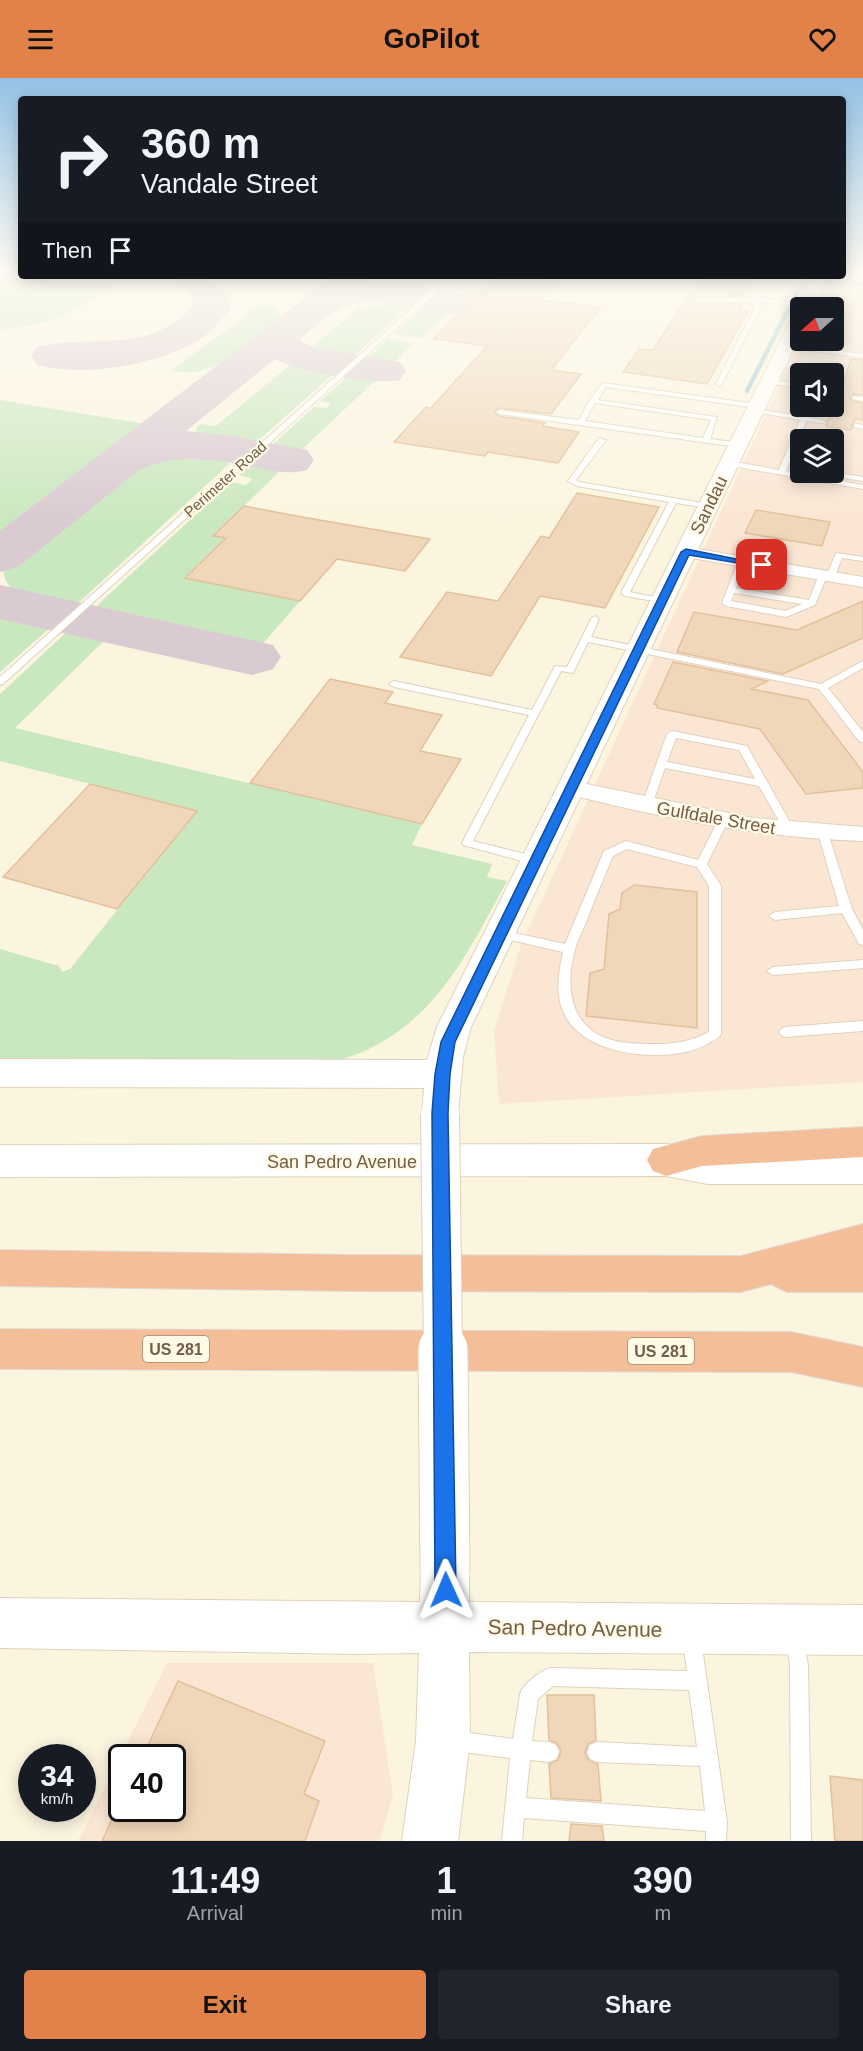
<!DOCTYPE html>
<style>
:root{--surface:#171b24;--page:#20242c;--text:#f1f3f6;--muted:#9ea1a6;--accent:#e38248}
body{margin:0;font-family:Arial,sans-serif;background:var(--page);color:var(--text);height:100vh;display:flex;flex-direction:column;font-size:22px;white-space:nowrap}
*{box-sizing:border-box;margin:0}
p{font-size:20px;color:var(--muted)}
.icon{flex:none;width:33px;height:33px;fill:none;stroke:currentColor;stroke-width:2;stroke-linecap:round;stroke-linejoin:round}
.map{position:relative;height:1763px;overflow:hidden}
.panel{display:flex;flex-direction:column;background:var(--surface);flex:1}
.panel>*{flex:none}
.top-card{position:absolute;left:18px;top:18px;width:828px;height:183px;border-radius:6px;box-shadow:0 3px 15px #0003;background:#171b24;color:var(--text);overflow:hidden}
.needle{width:39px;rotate:249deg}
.controls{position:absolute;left:790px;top:219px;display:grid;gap:12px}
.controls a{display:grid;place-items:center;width:54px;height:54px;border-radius:6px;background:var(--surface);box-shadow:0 3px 15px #0003;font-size:30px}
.speed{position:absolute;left:18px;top:1666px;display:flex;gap:12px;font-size:30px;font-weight:700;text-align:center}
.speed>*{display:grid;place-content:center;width:78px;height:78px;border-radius:50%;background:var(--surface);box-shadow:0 3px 15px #0003;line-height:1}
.speed small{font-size:15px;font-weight:400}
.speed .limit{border:3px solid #111;border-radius:9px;background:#fff;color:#111}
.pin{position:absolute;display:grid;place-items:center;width:51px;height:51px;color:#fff;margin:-26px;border-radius:12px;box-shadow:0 3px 9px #0006}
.me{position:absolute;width:66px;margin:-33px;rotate:359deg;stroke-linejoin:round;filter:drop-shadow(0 0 4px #0008)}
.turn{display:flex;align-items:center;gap:21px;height:126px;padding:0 24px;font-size:27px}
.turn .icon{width:78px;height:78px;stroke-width:2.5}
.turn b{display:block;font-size:42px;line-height:51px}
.then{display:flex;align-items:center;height:57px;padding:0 24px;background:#0003;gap:12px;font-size:22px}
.eta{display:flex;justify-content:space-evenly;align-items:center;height:102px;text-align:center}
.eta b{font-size:36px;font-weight:700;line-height:42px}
.primary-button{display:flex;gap:12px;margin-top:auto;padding:12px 24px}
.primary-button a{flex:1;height:69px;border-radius:6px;background:var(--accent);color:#111;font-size:24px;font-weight:700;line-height:69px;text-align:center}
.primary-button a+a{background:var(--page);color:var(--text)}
header{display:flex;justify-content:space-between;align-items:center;height:78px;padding:0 24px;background:var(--accent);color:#111;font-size:27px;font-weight:700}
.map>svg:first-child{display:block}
.commercial{fill:#fbe6d4;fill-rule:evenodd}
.green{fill:#cae8c0}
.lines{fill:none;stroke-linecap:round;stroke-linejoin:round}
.stream{stroke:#9cc4d5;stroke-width:4.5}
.taxiway{fill:#dacad2;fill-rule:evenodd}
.building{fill:#f0d7b9;stroke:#e2c09a;stroke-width:1.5}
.lane-casing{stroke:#dfd2bd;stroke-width:2}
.street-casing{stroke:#dfd2bd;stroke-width:2}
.secondary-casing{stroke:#e1d1b8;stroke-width:2}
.highway-casing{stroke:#e0dbd7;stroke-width:2}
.lane{fill:#fff;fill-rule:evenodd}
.street{fill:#fff;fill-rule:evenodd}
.secondary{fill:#fff;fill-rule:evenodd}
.highway{fill:#f4be98;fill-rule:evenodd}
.secondary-bridge-far1-casing{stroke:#e1d1b8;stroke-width:40;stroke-linecap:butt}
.secondary-bridge-casing{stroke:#e1d1b8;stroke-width:51;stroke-linecap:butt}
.secondary-bridge-far1{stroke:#fff;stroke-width:38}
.secondary-bridge{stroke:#fff;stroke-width:49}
.route{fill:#1a73e8;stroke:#114b97;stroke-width:1.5}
.labels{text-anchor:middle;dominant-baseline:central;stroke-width:4.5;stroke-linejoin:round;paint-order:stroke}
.far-street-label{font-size:15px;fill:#715d48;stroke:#fff9e6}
.shield{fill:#fff9e6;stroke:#9c8c77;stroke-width:1.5}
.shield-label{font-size:16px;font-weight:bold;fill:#715d48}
.street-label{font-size:18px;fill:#715d48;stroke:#fff9e6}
.near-street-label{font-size:21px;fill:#715d48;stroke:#fff9e6}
</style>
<header><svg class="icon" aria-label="menu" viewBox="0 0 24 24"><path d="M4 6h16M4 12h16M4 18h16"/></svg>GoPilot<svg class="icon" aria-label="heart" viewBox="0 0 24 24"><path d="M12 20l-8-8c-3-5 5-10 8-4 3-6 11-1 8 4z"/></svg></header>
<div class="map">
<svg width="863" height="1763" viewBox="0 0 863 1763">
<rect width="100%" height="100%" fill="#fbf5e0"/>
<g class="commercial">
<path d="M863,197v807l-364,22 -5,-73 27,-86 280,-607v2h33v-32l-19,-1 14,-31zM801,296h33v32h-33zM801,362h33v32h-33z"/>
<path d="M167,1585h206l20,131 -13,47h-302zM122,1680h50v51h-50z"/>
</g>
<g class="green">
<path d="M0,197c26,0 90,-6 111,9l1,6c-39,21 -66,37 -112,39z"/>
<path d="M381,198h59c-5,4 -10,10 -16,13 -13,6 -38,5 -47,-6z"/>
<polygon points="393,222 413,225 348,283 306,274 359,230 387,227"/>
<polygon points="425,227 452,231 420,260 395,256"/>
<path d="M259,228l18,2 3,9c-29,22 -67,66 -108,53z"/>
<polygon points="388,261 412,266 392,287 363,285"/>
<polygon points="305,286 339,291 252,368 210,363 197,356 196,351 200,346 216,348 290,287"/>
<polygon points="354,293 379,299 296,377 275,374 270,369 314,329 327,330 331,325 320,323"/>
<polygon points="0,322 152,347 0,464"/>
<path d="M179,373l38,5 12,8 -153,141c-11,6 -76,-5 -72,-36l132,-105 23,-10z"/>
<polygon points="254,384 284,389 214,457 226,460 186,500 300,523 259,570 97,535 96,529 107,518 232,404 246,407 252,401 239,397"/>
<polygon points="3,537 53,547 0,594 0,538"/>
<path d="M70,551l38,8 -93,91 407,96 -10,21 80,19 -5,13 20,4c-43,79 -77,153 -170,180l-337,6v-118l59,17 3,6 8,-3 126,-158 -196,-50v-67z"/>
</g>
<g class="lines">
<g class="stream">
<polyline points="805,199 863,206"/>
<polyline points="794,221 806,198"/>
<polyline points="747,313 789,230"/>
</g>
<g class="taxiway">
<path d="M173,198h38l17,21 3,10c-10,14 -21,27 -36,35 -44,24 -110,35 -158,23l-6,-9 6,-9c53,-13 113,8 156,-41l-1,-7z"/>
<path d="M334,198h40l-4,5 87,12 13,3 6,8 -6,8 -13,3c-32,-5 -92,-22 -121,-5 -13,8 -25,20 -37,30l13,7 88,15 6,9 -6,9c-26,6 -101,-8 -125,-21l-89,72 41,4 80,15 7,10 -7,10c-19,5 -35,1 -54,-3 -39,-8 -78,-14 -114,3l-121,97 -18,5v-41z"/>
<polygon points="0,507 273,567 281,579 273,591 252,597 0,541"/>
</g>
</g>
<g class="building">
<polygon points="497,198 558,203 541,222 601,229 551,292 581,296 551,336 499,330 494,333 499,338 545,345 542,348 579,354 558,385 488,374 485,378 394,364 426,329 431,330 487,268 433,261"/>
<polygon points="702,198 759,198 748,218 692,220 696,225 743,226 740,232 748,233 707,306 623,294 639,271 653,272"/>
<polygon points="851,281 863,282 863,317 854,316 850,319 852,323 863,325 863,342 855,341 851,352 826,348 836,321 842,319 839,315"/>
<polygon points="577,415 659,429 605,530 540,518 491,598 400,579 447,514 498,523 541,458 549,460"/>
<polygon points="244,428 302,439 430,461 405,493 337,481 300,523 185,500 226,460 213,458"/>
<polygon points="756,432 830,444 822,468 745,455"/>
<polygon points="863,523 863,560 783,596 677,574 694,534 797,552"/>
<polygon points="673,584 768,603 751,611 808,622 863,694 863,710 806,716 760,651 657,630 657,627 654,626"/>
<polygon points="330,601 393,614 385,625 442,637 420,673 461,681 422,746 250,705"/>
<polygon points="90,706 197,733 117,831 3,799"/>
<polygon points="634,807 697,814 697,950 586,938 590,895 604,891 609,836 620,831 622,815"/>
<polygon points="178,1603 325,1663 304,1716 319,1723 305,1763 102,1763 117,1731 172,1731 172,1680 142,1680"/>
<polygon points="547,1617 594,1617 596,1662 588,1666 585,1675 589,1683 598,1686 601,1723 551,1720 549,1686 558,1682 561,1673 557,1665 549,1662"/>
<polygon points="830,1698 863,1702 863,1763 835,1763"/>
<polygon points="571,1746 602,1748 604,1763 569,1763"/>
</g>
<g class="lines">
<g class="lane-casing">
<g id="lane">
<polygon points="448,198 454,198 3,606 0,607 0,599"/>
<polygon points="694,220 762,220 809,227 806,229 760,224 760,231 722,306 719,308 716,306 754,231 754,224 696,223"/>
<polygon points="786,266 863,276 863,280 784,269 784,267"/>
<polygon points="769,302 801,306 801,310 767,305 766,304"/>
<path d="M603,305l154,21 3,2 -3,2 -152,-21 -7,13 119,17 -7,22 31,4 1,2 -4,2 -239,-33 -3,-2 3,-2 80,10 10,-19zM595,325l116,17 -8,18 -118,-17z"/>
<polygon points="834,315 840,318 834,319"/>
<polygon points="854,318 863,319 863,323 852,321 852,319"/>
<polygon points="805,328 812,328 808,339 825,343 822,345 806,343 786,393 863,407 863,411 726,387 726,383 729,383 779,392 800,342 751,333 754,331 801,338"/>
<polygon points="856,346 863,347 863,351 854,349 854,347"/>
<polygon points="599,360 606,362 576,402 579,404 709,426 713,428 709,430 676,425 630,514 665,521 665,525 625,518 621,515 669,424 577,408 568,403"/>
<polygon points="831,394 863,399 863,403 831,398"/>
<path d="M836,475l27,4v4l-21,-3 -8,20 -7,-2 -12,29 -29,12 -60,-11 -4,-3 17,-44 7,2 -10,27 73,12 10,-25 4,-3 4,3zM734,515l68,11 -17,7 -54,-10z"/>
<polygon points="595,538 599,541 591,559 821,606 863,583 863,590 828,610 863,654 863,664 859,663 819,611 588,564 573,595 561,593 473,763 541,780 543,783 537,787 463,767 462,765 529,637 394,609 389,606 394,603 532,632 555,588 567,589 591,541"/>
<path d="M672,653l75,15 48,85 -1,2h-8l-27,-47 -94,-18 -13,37 -1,2h-8l-1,-2 25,-71zM676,660l63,12 16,29 -88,-17z"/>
<path d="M723,740l5,3 -21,43 14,22v148l-2,3c-9,6 -18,11 -29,14 -39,10 -110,3 -127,-40 -8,-19 -4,-40 0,-59l-66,-15 -2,-3 2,-3 4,-1 64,14 39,-93 22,-10 72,19 20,-39zM627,771l70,18 12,19v146c-26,14 -52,13 -80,11 -54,-4 -67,-47 -54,-94 3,-10 8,-20 12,-29 8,-21 17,-43 26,-64z"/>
<polygon points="823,752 828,755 852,831 863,852 863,867 859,866 842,835 775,842 769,838 775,834 839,828 818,755"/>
<polygon points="863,882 863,890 773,897 767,893 773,889"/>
<polygon points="863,943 863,953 785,959 781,957 779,954 781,951 785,949"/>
<path d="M692,1553l7,2 2,7 26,182 -1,19h-20v-10l-182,-13 -2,23h-20l8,-83 -55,-7 -7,-3 -3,-7 3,-7 7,-3 58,8 7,-45c4,-11 19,-22 30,-26l137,3 -4,-31 2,-7zM553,1608l136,4 8,57 -100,-5 -7,3 -3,7 3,7 7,3 103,4 5,45 -179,-13 4,-38 19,2 7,-3 3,-7 -3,-7 -7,-3 -17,-1 6,-42z"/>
<polygon points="795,1554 802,1556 808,1587 811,1763 791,1763 790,1587 786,1563 788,1556"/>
</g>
</g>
<g class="street-casing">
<g id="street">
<polygon points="686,469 863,499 863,509 680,478 677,474"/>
<path d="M572,703l181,37 110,9v14c-102,-3 -201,-23 -299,-48l-3,-5 3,-5z"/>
</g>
</g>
<g class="secondary-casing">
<g id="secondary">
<polygon points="812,198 828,198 813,230 801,230 801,255 471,949 463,979 458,1036 453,1046 440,1051 427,1046 422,1036 424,1010 0,1009 0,981 427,982 437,949 793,238 799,233 797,230"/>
<polygon points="666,1066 708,1074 863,1074 863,1106 708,1106 666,1098 0,1099 0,1067"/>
<polygon points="445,1470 462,1477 469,1494 469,1524 863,1527 863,1577 469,1574 470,1662 458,1763 402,1763 416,1662 419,1575 356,1576 0,1570 0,1520 420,1524 421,1494 428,1477"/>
</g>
</g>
<g class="highway-casing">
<g id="highway">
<polygon points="863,1049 863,1079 702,1088 666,1098 653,1093 647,1082 653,1071 702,1058"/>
<polygon points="863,1146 863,1214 787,1214 771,1206 741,1214 352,1213 0,1208 0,1172 352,1177 741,1178"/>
<polygon points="0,1251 791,1254 863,1269 863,1309 791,1294 0,1291"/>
</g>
</g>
<use href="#lane" class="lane"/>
<use href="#street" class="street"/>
<use href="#secondary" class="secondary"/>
<use href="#highway" class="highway"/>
<g class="secondary-bridge-far1-casing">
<polyline id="secondary-bridge-far1" points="440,1036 443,1272"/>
</g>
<g class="secondary-bridge-casing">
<polyline id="secondary-bridge" points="443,1271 445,1494"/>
</g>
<use href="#secondary-bridge-far1" class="secondary-bridge-far1"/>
<use href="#secondary-bridge" class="secondary-bridge"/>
</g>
<linearGradient id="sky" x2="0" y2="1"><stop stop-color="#94c2e6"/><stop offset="0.44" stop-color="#fdfaf1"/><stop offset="1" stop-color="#fdfaf1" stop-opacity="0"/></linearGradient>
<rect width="863" height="444" fill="url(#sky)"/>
<polygon class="route" points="686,471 767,487 762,489 689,477 455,964 450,996 448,1035 456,1512 453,1520 446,1523 438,1520 435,1512 432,1035 435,996 441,964 681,474"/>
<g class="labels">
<g class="far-street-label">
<text transform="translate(225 401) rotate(-42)">Perimeter Road</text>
</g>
<g class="shield">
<rect x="143" y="1258" width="66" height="26" rx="4.5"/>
<rect x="628" y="1260" width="66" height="26" rx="4.5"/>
</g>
<g class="shield-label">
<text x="176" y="1271">US 281</text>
<text x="661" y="1273">US 281</text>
</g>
<g class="street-label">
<text transform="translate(709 427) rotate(-64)">Sandau</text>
<text transform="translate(716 740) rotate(10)">Gulfdale Street</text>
<text x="342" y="1084">San Pedro Avenue</text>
</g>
<g class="near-street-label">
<text transform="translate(575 1550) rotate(1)">San Pedro Avenue</text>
</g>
</g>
</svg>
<div class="controls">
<a><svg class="needle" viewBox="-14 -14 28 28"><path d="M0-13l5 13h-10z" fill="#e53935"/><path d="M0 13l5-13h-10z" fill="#9ea1a6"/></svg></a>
<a><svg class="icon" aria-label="sound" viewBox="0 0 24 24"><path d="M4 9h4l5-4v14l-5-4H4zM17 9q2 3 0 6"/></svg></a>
<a><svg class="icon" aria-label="layers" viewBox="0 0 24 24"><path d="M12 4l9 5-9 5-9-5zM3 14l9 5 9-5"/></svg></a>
</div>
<div class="speed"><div>34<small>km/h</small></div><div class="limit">40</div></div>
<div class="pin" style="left:762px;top:487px;background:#d93025"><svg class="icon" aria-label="arrive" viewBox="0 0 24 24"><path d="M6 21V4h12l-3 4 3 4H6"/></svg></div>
<svg class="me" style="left:446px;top:1512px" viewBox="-20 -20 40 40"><path d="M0-17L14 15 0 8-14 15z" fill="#1a73e8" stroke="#fff" stroke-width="4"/></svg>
<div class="top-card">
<div class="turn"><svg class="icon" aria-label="right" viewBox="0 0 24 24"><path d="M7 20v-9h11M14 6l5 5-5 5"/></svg><div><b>360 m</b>Vandale Street</div></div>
<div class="then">Then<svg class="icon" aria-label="arrive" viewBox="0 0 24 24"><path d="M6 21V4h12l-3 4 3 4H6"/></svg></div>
</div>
</div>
<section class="panel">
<div class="eta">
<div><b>11:49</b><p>Arrival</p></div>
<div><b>1</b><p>min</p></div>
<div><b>390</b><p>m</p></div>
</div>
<div class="primary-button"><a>Exit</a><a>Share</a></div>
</section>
